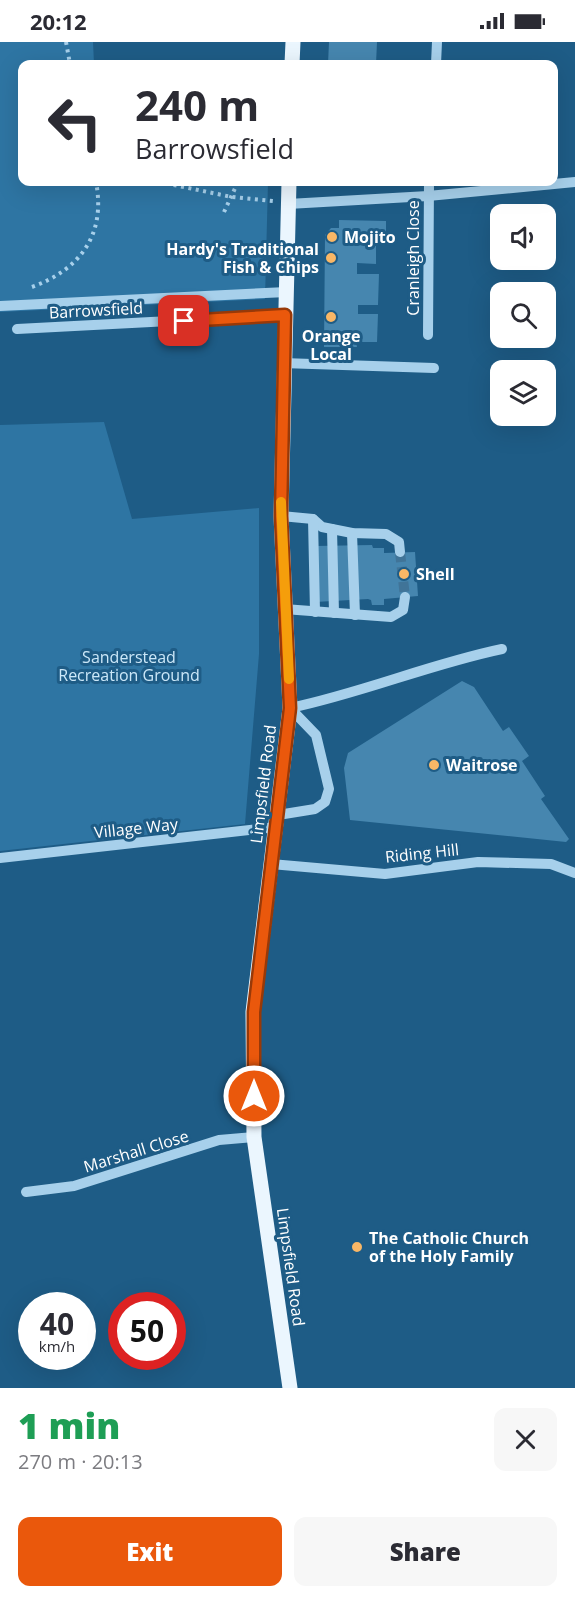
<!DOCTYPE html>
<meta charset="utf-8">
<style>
:root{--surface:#fff;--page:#f7f7f7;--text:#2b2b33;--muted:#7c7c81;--accent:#ea580c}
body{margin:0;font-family:"Open Sans",sans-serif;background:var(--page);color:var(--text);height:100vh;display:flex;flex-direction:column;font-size:22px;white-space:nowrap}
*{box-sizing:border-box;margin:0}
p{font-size:20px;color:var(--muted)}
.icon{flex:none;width:33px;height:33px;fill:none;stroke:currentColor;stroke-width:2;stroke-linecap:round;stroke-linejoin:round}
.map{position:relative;height:1346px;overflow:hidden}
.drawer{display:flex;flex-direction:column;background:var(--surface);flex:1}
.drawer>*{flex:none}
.banner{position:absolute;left:18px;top:18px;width:540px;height:126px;border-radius:12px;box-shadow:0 6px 24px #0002;background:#fff;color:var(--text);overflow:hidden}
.fabs{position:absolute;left:490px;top:162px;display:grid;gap:12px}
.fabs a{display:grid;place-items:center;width:66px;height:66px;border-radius:12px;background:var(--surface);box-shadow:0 6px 24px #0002;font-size:30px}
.speed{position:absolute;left:18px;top:1250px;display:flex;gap:12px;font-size:30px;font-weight:700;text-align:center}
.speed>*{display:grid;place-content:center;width:78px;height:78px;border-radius:50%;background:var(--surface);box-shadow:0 6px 24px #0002;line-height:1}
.speed small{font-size:15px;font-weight:400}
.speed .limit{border:9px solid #d22;background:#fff;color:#111}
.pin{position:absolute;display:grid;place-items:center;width:51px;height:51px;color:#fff;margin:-26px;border-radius:12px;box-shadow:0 3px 9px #0006}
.me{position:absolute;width:66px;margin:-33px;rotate:0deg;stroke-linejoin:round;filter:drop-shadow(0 0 4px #0008)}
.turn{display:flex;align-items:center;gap:21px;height:126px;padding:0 18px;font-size:27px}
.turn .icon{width:78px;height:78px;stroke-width:2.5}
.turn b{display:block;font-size:42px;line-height:51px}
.round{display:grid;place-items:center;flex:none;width:63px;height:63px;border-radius:12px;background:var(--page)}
.overview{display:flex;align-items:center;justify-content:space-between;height:102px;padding:0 18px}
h1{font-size:36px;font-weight:800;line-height:45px;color:#1e9e55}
.action{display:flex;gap:12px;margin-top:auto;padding:12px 18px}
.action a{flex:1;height:69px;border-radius:12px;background:var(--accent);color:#fff;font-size:24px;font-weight:800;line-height:69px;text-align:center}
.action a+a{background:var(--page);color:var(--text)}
.status{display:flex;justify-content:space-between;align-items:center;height:42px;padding:0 30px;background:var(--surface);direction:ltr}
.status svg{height:16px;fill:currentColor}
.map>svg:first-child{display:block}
.green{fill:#2e75a3}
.building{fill:#4686af}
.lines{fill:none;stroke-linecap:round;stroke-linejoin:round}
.minor-tunnel{stroke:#407498;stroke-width:10;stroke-dasharray:10 5;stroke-linecap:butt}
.path{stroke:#a7d0eb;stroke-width:4;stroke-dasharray:3 4.5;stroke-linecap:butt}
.minor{stroke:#a7d0eb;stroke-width:10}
.major{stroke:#ebf6fe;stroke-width:15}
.route-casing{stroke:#983908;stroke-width:15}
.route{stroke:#ea580c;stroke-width:10}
.slow{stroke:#f59e0b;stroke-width:10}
.poi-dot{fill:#f9b766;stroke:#1e5c86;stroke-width:2}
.labels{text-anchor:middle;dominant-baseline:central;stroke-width:6;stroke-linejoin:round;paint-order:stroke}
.poi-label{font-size:16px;font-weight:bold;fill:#fff;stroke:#1e5c86;text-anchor:start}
.street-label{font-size:16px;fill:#fff;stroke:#1e5c86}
.park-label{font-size:16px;fill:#cbe7f8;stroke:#1e5c86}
</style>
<div class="status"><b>20:12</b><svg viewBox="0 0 49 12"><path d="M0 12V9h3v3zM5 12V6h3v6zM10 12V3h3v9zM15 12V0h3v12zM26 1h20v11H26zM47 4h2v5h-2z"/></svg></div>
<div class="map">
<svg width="575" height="1346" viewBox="0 0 575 1346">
<rect width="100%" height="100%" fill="#1e5c86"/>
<g class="green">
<polygon points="0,0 93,0 94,22 22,22 22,140 268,140 265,257 0,270"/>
<polygon points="104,380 132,477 259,466 259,612 245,782 0,809 0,383"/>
</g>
<g class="building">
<polygon points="329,0 377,0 376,22 328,22"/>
<polygon points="339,178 386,179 386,200 376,200 376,222 357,221 357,232 379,232 378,263 358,263 358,272 378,272 377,300 356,300 357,305 324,305 325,193 331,186 339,186"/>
<polygon points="372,503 373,506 384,506 384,511 415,510 418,554 384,557 384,563 372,563 371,558 368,557 315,560 315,504"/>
<polygon points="462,639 474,645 503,689 509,685 529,714 522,719 545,754 541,757 569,797 566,800 350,778 344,726 348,711"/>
</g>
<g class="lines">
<polyline class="minor-tunnel" points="400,510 405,555"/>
<g class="path">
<polyline points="66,0 70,22"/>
<polyline points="159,140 232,155 273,159"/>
<polyline points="224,170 238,140"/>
<path d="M32,245c49,-18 74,-53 64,-105"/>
</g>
<g class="minor">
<polyline points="436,22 437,0"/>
<polyline points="288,162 428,154 575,140"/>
<polyline points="0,264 287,250"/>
<polyline points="17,287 285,273"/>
<polyline points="428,293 429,140"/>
<polyline points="282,321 434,326"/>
<polyline points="281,474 313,477 322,485 352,491 386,492 399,500 400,510"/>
<polyline points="313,477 315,570"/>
<polyline points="332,487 334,571"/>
<polyline points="352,491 355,573"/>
<polyline points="284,567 391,575 403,568 405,555"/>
<path d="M290,666c72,-15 140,-44 212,-59"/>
<polyline points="278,773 315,767 325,760 329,747 316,693 290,666"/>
<polyline points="0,816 276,785"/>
<polyline points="271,822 385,832 478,820 551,822 575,831"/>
<polyline points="26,1150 74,1144 219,1098 254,1095"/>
</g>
<g class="major">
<polyline points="292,22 293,0"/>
<polyline points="289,140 281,474 290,666 253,970 254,1095 290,1346"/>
</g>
</g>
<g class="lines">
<g class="route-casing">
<polyline id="route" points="184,279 285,273 281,474 290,666 254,970 254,1054"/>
</g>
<use href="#route" class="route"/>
<polyline class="slow" points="281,460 289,637"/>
</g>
<g class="poi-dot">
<circle cx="332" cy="195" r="6"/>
<circle cx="331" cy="216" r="6"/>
<circle cx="331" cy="275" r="6"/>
<circle cx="404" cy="532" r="6"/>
<circle cx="434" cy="723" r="6"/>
<circle cx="357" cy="1205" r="6"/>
</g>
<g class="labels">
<g class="poi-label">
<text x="344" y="195">Mojito</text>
<text x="319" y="207" text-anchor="end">Hardy's Traditional<tspan x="319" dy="18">Fish &amp; Chips</tspan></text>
<text x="331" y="294" text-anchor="middle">Orange<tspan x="331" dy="18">Local</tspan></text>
<text x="416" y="532">Shell</text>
<text x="446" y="723">Waitrose</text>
<text x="369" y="1196">The Catholic Church<tspan x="369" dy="18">of the Holy Family</tspan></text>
</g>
<g class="street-label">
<text transform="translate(413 216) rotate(-90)">Cranleigh Close</text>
<text transform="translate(96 268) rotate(-3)">Barrowsfield</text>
<text transform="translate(263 742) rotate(-83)">Limpsfield Road</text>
<text transform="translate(136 786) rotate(-6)">Village Way</text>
<text transform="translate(422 811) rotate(-6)">Riding Hill</text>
<text transform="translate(136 1109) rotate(-17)">Marshall Close</text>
<text transform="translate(291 1225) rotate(82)">Limpsfield Road</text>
</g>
<g class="park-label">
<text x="129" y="615">Sanderstead<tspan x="129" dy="18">Recreation Ground</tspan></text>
</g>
</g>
</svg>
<div class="fabs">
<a><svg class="icon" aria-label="sound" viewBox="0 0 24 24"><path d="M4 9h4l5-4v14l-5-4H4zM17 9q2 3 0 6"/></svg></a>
<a><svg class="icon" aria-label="search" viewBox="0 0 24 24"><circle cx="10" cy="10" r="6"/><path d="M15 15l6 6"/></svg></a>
<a><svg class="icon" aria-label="layers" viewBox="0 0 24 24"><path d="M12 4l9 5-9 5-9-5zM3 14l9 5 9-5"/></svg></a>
</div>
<div class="speed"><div>40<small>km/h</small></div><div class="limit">50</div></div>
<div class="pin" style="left:184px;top:279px;background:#d93025"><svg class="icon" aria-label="arrive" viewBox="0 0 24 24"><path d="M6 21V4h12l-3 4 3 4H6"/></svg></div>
<svg class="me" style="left:254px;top:1054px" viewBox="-20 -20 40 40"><circle r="17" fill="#ea580c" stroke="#fff" stroke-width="3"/><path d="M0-11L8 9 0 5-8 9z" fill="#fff"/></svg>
<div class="banner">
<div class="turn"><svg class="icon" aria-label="left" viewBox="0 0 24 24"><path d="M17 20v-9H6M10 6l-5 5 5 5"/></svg><div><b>240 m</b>Barrowsfield</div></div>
</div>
</div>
<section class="drawer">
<div class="overview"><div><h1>1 min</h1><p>270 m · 20:13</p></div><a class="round"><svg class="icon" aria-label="close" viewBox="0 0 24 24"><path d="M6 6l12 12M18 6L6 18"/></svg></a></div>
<div class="action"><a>Exit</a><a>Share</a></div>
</section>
